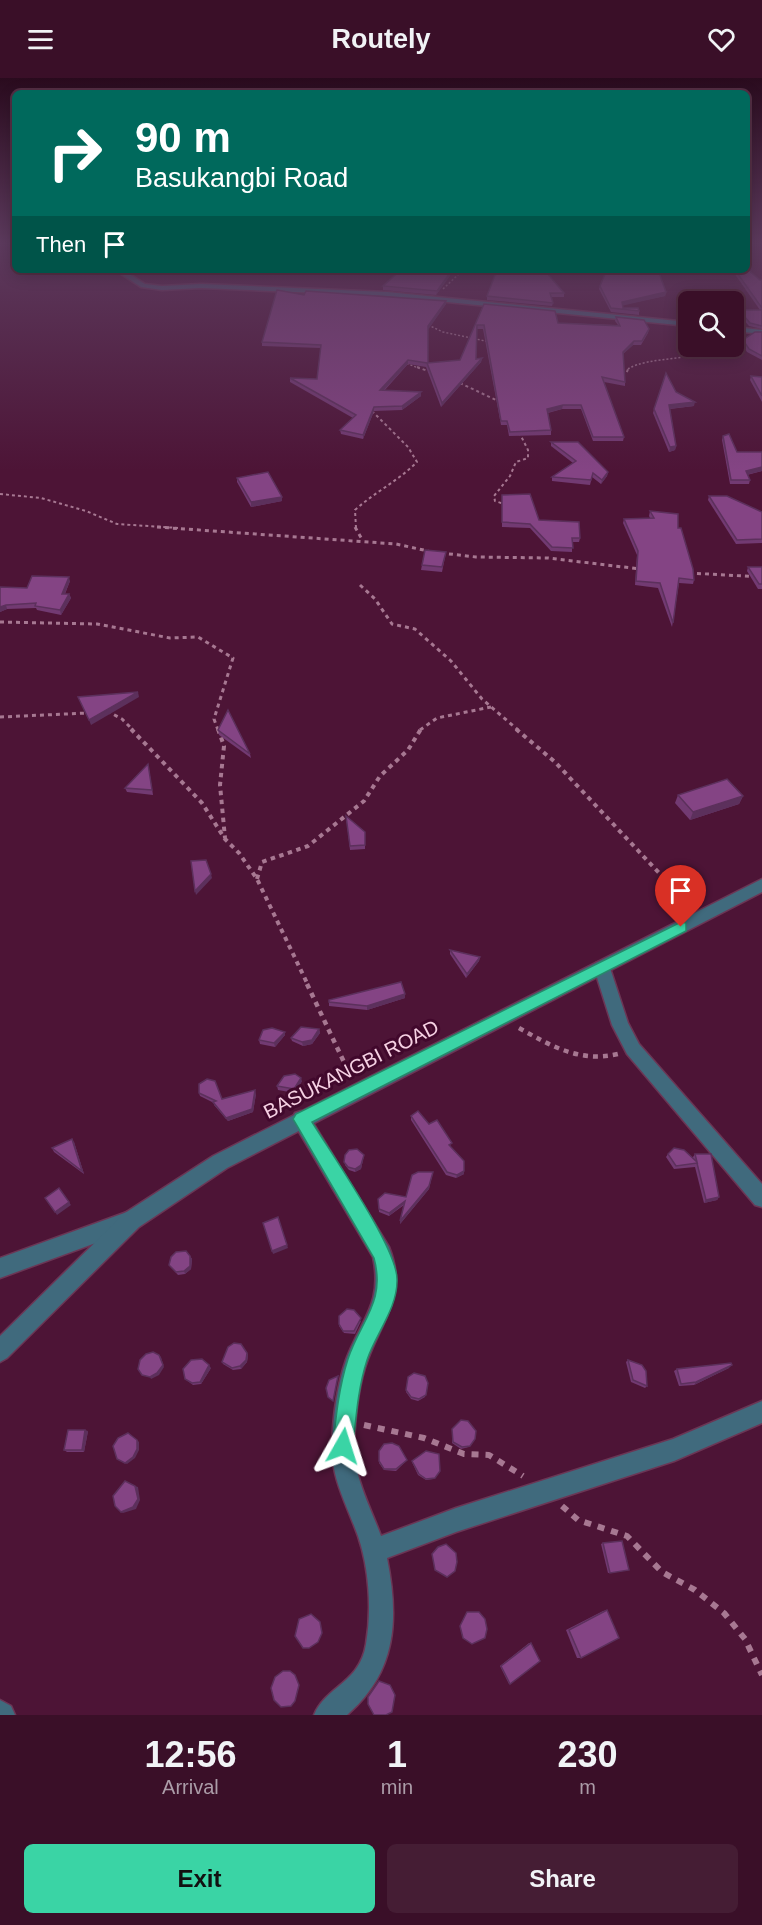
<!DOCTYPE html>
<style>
:root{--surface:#3a0f28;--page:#451d34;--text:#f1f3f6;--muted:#ab9ca8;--line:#542f45;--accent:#3ad4a5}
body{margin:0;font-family:Helvetica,sans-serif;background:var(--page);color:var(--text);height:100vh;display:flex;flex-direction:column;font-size:22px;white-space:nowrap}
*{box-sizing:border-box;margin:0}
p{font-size:20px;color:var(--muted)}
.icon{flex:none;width:33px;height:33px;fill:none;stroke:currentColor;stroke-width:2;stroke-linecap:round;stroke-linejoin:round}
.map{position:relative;height:1637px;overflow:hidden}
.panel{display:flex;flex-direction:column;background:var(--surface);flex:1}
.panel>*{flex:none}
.banner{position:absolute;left:12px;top:12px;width:738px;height:183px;border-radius:9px;box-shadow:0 3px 15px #0003,0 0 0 2px var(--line);background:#00695c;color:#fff;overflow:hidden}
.fabs{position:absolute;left:678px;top:213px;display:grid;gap:12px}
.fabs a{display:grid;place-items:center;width:66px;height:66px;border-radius:9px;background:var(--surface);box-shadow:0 3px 15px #0003,0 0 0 2px var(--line);font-size:30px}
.pin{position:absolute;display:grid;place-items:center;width:51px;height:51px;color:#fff;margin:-62px -26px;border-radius:50% 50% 50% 0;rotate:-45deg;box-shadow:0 0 6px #0007}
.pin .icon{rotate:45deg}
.me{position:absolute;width:66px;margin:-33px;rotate:6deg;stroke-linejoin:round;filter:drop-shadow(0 0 4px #0008)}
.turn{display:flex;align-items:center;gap:21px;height:126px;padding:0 24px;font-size:27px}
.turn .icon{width:78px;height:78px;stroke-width:2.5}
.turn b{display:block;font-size:42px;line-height:51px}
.then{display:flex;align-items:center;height:57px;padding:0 24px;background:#0003;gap:12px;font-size:22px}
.eta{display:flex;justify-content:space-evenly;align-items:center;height:102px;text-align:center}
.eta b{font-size:36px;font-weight:700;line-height:42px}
.action{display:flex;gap:12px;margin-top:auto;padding:12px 24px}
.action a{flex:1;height:69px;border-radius:9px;background:var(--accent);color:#111;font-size:24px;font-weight:700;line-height:69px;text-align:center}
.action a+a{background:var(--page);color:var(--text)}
header{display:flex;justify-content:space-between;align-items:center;height:78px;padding:0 24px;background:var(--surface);font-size:27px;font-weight:700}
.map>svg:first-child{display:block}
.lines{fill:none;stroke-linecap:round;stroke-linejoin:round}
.minor-casing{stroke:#6b3655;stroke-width:3}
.tertiary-casing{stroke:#6b3655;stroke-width:3}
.path-far5{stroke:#a77892;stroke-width:1.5;stroke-dasharray:2 2;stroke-linecap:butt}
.path-far4{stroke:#a77892;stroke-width:2;stroke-dasharray:3 3;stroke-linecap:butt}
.path-far3{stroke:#a77892;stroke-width:3;stroke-dasharray:4 4;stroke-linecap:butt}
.path-far2{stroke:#a77892;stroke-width:4;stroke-dasharray:4.5 4.5;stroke-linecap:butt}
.path-far1{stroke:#a77892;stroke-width:4.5;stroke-dasharray:5 5;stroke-linecap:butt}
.path{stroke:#a77892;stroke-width:6;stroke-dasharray:7 7;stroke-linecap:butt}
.minor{fill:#406a7d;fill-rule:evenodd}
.tertiary{fill:#406a7d;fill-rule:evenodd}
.wall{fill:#723a72}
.shaded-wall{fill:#5c305c}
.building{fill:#844484;stroke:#5c305c;stroke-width:1.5}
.route{fill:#3ad4a5;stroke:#268a6b;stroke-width:1.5}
.labels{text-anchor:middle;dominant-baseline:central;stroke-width:6;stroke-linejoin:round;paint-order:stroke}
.street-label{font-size:20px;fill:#f6d1e3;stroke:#41082c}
</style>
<header><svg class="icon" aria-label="menu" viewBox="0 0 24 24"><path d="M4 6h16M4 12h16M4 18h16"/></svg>Routely<svg class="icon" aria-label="heart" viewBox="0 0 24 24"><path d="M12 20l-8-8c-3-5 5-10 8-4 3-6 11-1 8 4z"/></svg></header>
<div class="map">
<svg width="762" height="1637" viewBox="0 0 762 1637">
<rect width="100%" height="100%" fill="#4d1436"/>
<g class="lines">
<g class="minor-casing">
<g id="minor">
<polygon points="115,192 123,192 145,206 162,208 201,206 387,214 688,244 688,248 387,218 201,210 162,212 141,209"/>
<polygon points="734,249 762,252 762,256 734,253"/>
<polygon points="602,883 608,885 610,890 628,945 639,966 762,1106 762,1129 755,1127 627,976 612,947 594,890 596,885"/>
<path d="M301,1033l6,2 82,134c19,47 -6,71 -21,112 -10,26 -13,58 -14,86 0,33 16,61 27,91l75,-28 217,-69 89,-38v22l-88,38 -218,71 -69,26c12,61 10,114 -40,157h-33c12,-29 46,-32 52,-71 6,-35 3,-76 -8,-108 -11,-31 -27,-58 -26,-91 1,-28 5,-59 14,-85 15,-41 37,-56 27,-103l-78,-132 -3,-6 3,-6z"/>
<polygon points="127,1134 134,1137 137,1144 134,1151 0,1200 0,1180"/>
<polygon points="0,1622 11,1628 15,1637 0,1637"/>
</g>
</g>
<g class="tertiary-casing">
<polygon id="tertiary" points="762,801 762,814 227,1090 139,1149 7,1280 0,1284 0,1258 125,1135 213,1078"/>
</g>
<g class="path-far5">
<polyline points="443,211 463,192"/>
<polyline points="428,247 443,254 490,264"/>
<polyline points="403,284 421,291"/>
<path d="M628,291c20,-13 69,-8 99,-23"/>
</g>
<g class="path-far4">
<polyline points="417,289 433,295"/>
<polyline points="622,296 626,296 629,289"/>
<polyline points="460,305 498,323"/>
<polyline points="0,416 41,420 86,433 117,446 178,450"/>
<polyline points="507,427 495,423 494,418 510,398 516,384 528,380 528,372 520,356"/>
<path d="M356,450l-1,-18c20,-18 43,-29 62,-48l-9,-15 -36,-36"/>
</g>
<g class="path-far3">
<polyline points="157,449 396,466 428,473"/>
<polyline points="355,449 363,463"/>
<polyline points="441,475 476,479 548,480 640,491"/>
<polyline points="689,495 762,499"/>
<polyline points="360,507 375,521 392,546 415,551 451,583 482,621 518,652"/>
<polyline points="0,544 97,546 170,560 198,559 233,580 214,641 218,652"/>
<polyline points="107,633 122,641 133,652"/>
<polyline points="0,639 88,635"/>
<polyline points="420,652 437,640 491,629"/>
</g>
<g class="path-far2">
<polyline points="131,651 202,725 225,761 239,775 257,801 308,907"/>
<polyline points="218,651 224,668 220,707 225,760"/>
<polyline points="516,651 555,684 690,828"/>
<polyline points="257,801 262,784 308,768 364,723 380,698 408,672 421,651"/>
</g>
<g class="path-far1">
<polyline points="307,906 351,999"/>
<path d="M519,950c32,18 61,35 99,26"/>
</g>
<g class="path">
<polyline points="364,1347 424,1360 464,1376 489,1377 523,1398"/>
<polyline points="562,1428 578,1442 627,1458 662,1494 695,1512 724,1535 745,1561 762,1597"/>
</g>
<use href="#minor" class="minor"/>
<use href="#tertiary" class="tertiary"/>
</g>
<g class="wall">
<polygon points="454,192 436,217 383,212 383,208"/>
<polygon points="732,192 747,192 760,202 762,202 762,251 749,248 738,235 739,232 760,232"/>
<polygon points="600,208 666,214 665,218 622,227 623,230 639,233 639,237 611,234 599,211"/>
<polygon points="564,215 564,219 551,219 553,225 552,228 487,222 487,218"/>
<polygon points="304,217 446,226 428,251 428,285 460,282 484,226 558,245 618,247 615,243 616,239 649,251 648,255 641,267 633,267 623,276 625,304 625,308 604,304 624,359 623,363 593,363 581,331 562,331 548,335 551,352 551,357 509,358 507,347 501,347 483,251 477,251 476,281 482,280 481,284 441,329 426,289 408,286 384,313 421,318 402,332 374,333 363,361 341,356 340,352 353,340 290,304 290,300 317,301 321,270 262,268 262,264"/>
<polygon points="762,254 762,282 747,274 742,266 743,262"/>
<polygon points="751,298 762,299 762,324 750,302"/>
<polygon points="676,314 694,328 670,331 676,368 675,372 669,374 653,335 654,331"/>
<polygon points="723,358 737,374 762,374 762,393 747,397 750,402 749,406 730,406 722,362"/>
<polygon points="551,364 608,394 607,398 601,406 592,399 590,407 552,403 552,399 573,385 551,368"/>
<polygon points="237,400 282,419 282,423 251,429 237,404"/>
<polygon points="502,417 539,442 580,460 579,464 572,464 572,474 551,473 530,450 502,449"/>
<polygon points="709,418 762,434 762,465 736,466 708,422"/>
<polygon points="650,433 678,450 694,502 693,506 679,505 672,549 658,510 635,507 637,477 623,445 624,441 650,440 649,438"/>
<polygon points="446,474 442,494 421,492 422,487"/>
<polygon points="748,489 762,489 762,511 758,511 747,493"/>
<polygon points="70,503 65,516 69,516 71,520 61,537 37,532 36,530 7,531 0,534 0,509 27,510"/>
<polygon points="218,652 250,676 251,680 219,657"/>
<polygon points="149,691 153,717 127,714 125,710"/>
<polygon points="678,717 743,718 739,726 690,742 675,725"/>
<polygon points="346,738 365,754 365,771 350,772"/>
<polygon points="450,872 480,879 479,883 466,900 450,876"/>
<polygon points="405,916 405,920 367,932 329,928 329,922"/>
<polygon points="319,951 320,955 312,966 303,968 292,963 291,960"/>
<polygon points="285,954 285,957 275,969 260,966 259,962"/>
<polygon points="302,1003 295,1015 278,1012 277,1008"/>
<polygon points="199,1015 222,1021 256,1016 253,1034 228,1043 214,1027 214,1025 200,1018"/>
<polygon points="411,1038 451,1068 451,1069 464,1093 464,1096 456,1100 446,1097 411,1042"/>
<polygon points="74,1064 84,1096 54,1074 52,1070"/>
<polygon points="668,1076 693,1080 693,1079 695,1076 719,1119 717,1122 704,1125 695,1089 674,1091 666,1079"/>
<polygon points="345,1077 364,1077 361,1091 355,1094 349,1092 345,1087"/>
<polygon points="432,1097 429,1111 400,1146 404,1127 389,1138 379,1134 378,1121 406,1119"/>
<polygon points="190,1178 192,1181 191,1191 185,1196 178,1197 169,1187"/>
<polygon points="361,1243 355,1256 344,1255 339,1248 339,1246"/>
<polygon points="247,1275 248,1277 247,1284 241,1291 233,1292 223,1286 222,1284"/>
<polygon points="628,1282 647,1308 645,1310 631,1304 626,1284"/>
<polygon points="211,1290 201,1306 193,1307 185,1301"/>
<polygon points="729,1290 694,1307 679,1308 674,1293 677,1291"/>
<polygon points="408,1299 428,1305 425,1319 418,1323 411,1321 406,1314"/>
<polygon points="452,1351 474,1363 469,1369 461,1371 452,1365"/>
<polygon points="88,1353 84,1374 67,1374 64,1372"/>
<polygon points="379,1373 406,1383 396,1393 384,1392 379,1385"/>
<polygon points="412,1383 440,1393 439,1395 434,1401 426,1402 418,1397 412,1384"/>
<polygon points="603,1465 629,1492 608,1495 601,1466"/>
<polygon points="607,1532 581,1580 577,1580 566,1552 603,1533"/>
<polygon points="529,1565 531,1565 510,1606 509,1606 500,1588"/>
</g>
<g class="shaded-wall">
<polygon points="452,192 454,192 436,217 437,213"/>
<polygon points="666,214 665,218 621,228 622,224"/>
<polygon points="446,223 446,226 428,252 428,248"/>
<polygon points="634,263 633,267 622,277 623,274"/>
<polygon points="482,280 481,284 441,329 442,325"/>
<polygon points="408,282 408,286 380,316 380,312"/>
<polygon points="421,314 421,318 402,332 402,328"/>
<polygon points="695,324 694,328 668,331 669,327"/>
<polygon points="563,327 562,331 546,335 547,331"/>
<polygon points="374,329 374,333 363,361 363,357"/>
<polygon points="676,368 675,372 669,374 670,369"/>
<polygon points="762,389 762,393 745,397 746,393"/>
<polygon points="608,394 607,398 601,406 602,402"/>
<polygon points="282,419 282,423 251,429 251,424"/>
<polygon points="69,499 70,503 63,520 62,516"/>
<polygon points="69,516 71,520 61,537 60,532"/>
<polygon points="6,527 7,531 0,534 0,529"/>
<polygon points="138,614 139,619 91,647 89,642"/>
<polygon points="743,718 739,726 690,742 693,734"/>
<polygon points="211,796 212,800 196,817 195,813"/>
<polygon points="480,879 479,883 466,900 467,896"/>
<polygon points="405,916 405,920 367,932 367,928"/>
<polygon points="319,951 320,955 312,966 303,968 302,964"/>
<polygon points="285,954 285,957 275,969 274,965"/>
<polygon points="301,1000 302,1003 295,1015 294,1011"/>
<polygon points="255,1012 256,1016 253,1034 228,1043 226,1040"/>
<polygon points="72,1061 74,1064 84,1096 82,1093"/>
<polygon points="364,1077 361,1091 355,1094 355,1091"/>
<polygon points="464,1093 464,1096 456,1100 457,1097"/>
<polygon points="433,1094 429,1111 400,1146 400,1143"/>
<polygon points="719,1119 717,1122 704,1125 706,1122"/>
<polygon points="405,1123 404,1126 389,1138 389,1135"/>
<polygon points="69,1124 71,1127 57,1137 55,1134"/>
<polygon points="287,1167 288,1170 273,1176 272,1173"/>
<polygon points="190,1178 192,1181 191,1191 185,1196 184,1193"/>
<polygon points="247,1275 248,1277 247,1284 241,1291 240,1288"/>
<polygon points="159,1277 161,1279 164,1289 159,1297 151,1301 150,1299"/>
<polygon points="209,1287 211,1290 201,1306 200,1304"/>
<polygon points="732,1287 729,1290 694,1307 696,1304"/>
<polygon points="85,1352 88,1353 84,1374 82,1372"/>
<polygon points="137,1362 139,1364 139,1372 135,1380 127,1386 125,1385"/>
<polygon points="135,1408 138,1409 140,1422 136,1431 123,1435 121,1434"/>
</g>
<g class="building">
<polygon points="747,191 760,202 762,202 762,230 735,192 747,192"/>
<polygon points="401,192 452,192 437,213 383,208"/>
<polygon points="658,192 666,214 622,224 623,230 638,230 639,233 611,230 600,208 606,194"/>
<polygon points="502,194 546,194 564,215 550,215 553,225 487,218 495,197"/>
<polygon points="277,212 304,217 306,213 446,223 428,248 428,285 460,282 484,226 555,233 558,245 620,248 616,239 644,242 649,251 642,263 634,263 623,274 625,304 602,299 624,359 593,359 581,327 563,327 547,331 551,352 510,354 507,343 501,343 484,247 477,247 476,281 482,280 442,325 427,285 408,282 380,312 421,314 402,328 374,329 363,357 340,352 356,337 290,300 317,301 321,267 262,264"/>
<polygon points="739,232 762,232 762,248 750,245"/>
<polygon points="755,254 762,254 762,278 749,271 743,262"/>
<polygon points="666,295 676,314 695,324 669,327 676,368 670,369 654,331"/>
<polygon points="751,298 762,299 762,318"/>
<polygon points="729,356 737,374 762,374 762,389 746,393 750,402 731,402 723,358"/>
<polygon points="551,364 578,364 608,394 602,402 593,395 591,402 552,399 576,383"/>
<polygon points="268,394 282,419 251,424 237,400"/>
<polygon points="530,416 539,442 579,444 580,460 572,460 573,470 552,469 530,446 502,444 502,417"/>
<polygon points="709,418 727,418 762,434 762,461 737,462"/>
<polygon points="650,433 678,436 678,450 681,450 693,491 694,502 679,500 673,545 660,505 636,503 638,473 624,441 654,440"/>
<polygon points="425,472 446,474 442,489 422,487"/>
<polygon points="748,489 762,489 762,506 759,506"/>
<polygon points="32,498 69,499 62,516 69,516 60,532 35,528 36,525 6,527 0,529 0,509 27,510"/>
<polygon points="138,614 89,642 78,619"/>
<polygon points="228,632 250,676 218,652"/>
<polygon points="148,686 152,712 125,710"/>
<polygon points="727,701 743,718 693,734 678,717"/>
<polygon points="346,738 365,754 365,767 350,768"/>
<polygon points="206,782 211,796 195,813 191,783"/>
<polygon points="450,872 480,879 467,896"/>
<polygon points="401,904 405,916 367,928 329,924 329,922"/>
<polygon points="301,949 319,951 312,962 302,964 291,960"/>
<polygon points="272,950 285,954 274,965 259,962 263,952"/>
<polygon points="295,996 301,1000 294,1011 277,1008 284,998"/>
<polygon points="207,1001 215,1003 222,1021 255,1012 252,1031 226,1040 213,1024 216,1023 199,1015 199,1006"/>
<polygon points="418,1033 429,1046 437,1042 452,1065 449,1067 464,1083 464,1093 457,1097 447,1094 411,1038"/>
<polygon points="72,1061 82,1093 52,1070"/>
<polygon points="674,1070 684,1072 697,1084 695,1076 711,1076 719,1119 706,1122 697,1085 676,1088 668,1076"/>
<polygon points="357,1071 364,1077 361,1087 355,1091 348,1089 344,1084 345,1077 349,1072"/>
<polygon points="418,1094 433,1094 429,1108 400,1143 405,1123 389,1135 379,1131 378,1121 385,1115 406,1119 412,1097"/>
<polygon points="59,1110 69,1124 55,1134 45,1120"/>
<polygon points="278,1139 287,1167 272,1173 263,1145"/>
<polygon points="186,1173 190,1178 190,1188 184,1193 176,1194 169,1187 171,1179 176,1174"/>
<polygon points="347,1231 354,1232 361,1240 354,1253 343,1253 339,1246 339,1238"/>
<polygon points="234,1265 241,1266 247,1275 246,1282 240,1288 232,1290 222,1284 228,1269"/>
<polygon points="153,1274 159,1277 163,1287 157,1295 150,1299 142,1297 138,1291 140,1282 146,1276"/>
<polygon points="202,1281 209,1287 200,1304 192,1305 185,1301 183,1291 191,1282"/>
<polygon points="628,1282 642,1287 646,1293 647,1308 633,1302"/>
<polygon points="731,1285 732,1287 696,1304 681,1306 677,1291"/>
<polygon points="414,1295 425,1298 428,1305 426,1317 419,1321 411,1319 406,1312 408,1299"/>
<polygon points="338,1298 333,1323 328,1319 326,1310 329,1302"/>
<polygon points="461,1342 468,1343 476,1353 475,1361 470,1368 462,1369 453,1364 452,1351"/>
<polygon points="68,1352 85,1352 82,1372 64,1372"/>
<polygon points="128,1355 137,1362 137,1371 133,1379 125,1385 117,1381 113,1368 118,1360"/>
<polygon points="392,1365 399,1368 407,1382 396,1391 384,1391 379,1383 379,1373 384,1366"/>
<polygon points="426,1373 439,1376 440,1393 435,1400 426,1401 419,1396 412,1383"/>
<polygon points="125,1403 135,1408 138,1421 133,1429 121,1434 115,1428 113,1418"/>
<polygon points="622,1463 629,1492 610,1495 603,1465"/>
<polygon points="446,1466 456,1475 457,1484 455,1493 447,1499 435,1492 432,1476 438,1469"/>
<polygon points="607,1532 619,1560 581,1580 569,1552"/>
<polygon points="467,1534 479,1534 485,1541 487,1551 485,1560 472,1566 463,1560 460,1548"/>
<polygon points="311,1536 320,1544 322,1555 318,1564 309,1570 303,1570 295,1558 299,1541"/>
<polygon points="531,1565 540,1583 510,1606 501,1588"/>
<polygon points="283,1593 290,1593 295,1597 299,1607 295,1623 291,1628 281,1629 274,1622 271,1610 275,1599"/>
<polygon points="379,1603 390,1607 395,1617 392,1634 386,1637 374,1637 368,1626 368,1619"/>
</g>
<linearGradient id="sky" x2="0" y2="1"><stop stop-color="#2a0b1e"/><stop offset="0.42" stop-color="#5c3a5d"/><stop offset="1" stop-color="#5c3a5d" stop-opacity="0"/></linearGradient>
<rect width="762" height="393" fill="url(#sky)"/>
<path class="route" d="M681,844l5,1v8l-374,191c19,31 85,126 85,157 1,29 -21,54 -30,81 -9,28 -11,57 -14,86l-3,7 -7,3 -7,-3 -3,-7c3,-30 6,-59 15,-87 13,-39 38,-57 26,-101l-78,-134 -3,-5 3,-5z"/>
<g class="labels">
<g class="street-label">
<text transform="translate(351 991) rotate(-27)">BASUKANGBI ROAD</text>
</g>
</g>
</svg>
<div class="fabs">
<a><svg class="icon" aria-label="search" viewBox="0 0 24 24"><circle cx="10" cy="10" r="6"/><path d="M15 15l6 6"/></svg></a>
</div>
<div class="pin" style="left:681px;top:849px;background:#d93025"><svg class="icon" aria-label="arrive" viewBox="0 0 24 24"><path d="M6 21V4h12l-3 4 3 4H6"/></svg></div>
<svg class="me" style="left:343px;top:1368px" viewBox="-20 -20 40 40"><path d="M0-17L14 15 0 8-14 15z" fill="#3ad4a5" stroke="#fff" stroke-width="4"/></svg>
<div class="banner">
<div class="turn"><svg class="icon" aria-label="right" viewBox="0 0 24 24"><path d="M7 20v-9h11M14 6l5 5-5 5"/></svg><div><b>90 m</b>Basukangbi Road</div></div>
<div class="then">Then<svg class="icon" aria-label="arrive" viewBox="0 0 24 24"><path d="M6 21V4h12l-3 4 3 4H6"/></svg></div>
</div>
</div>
<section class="panel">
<div class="eta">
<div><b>12:56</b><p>Arrival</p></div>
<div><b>1</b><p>min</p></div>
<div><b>230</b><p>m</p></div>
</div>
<div class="action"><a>Exit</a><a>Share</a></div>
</section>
